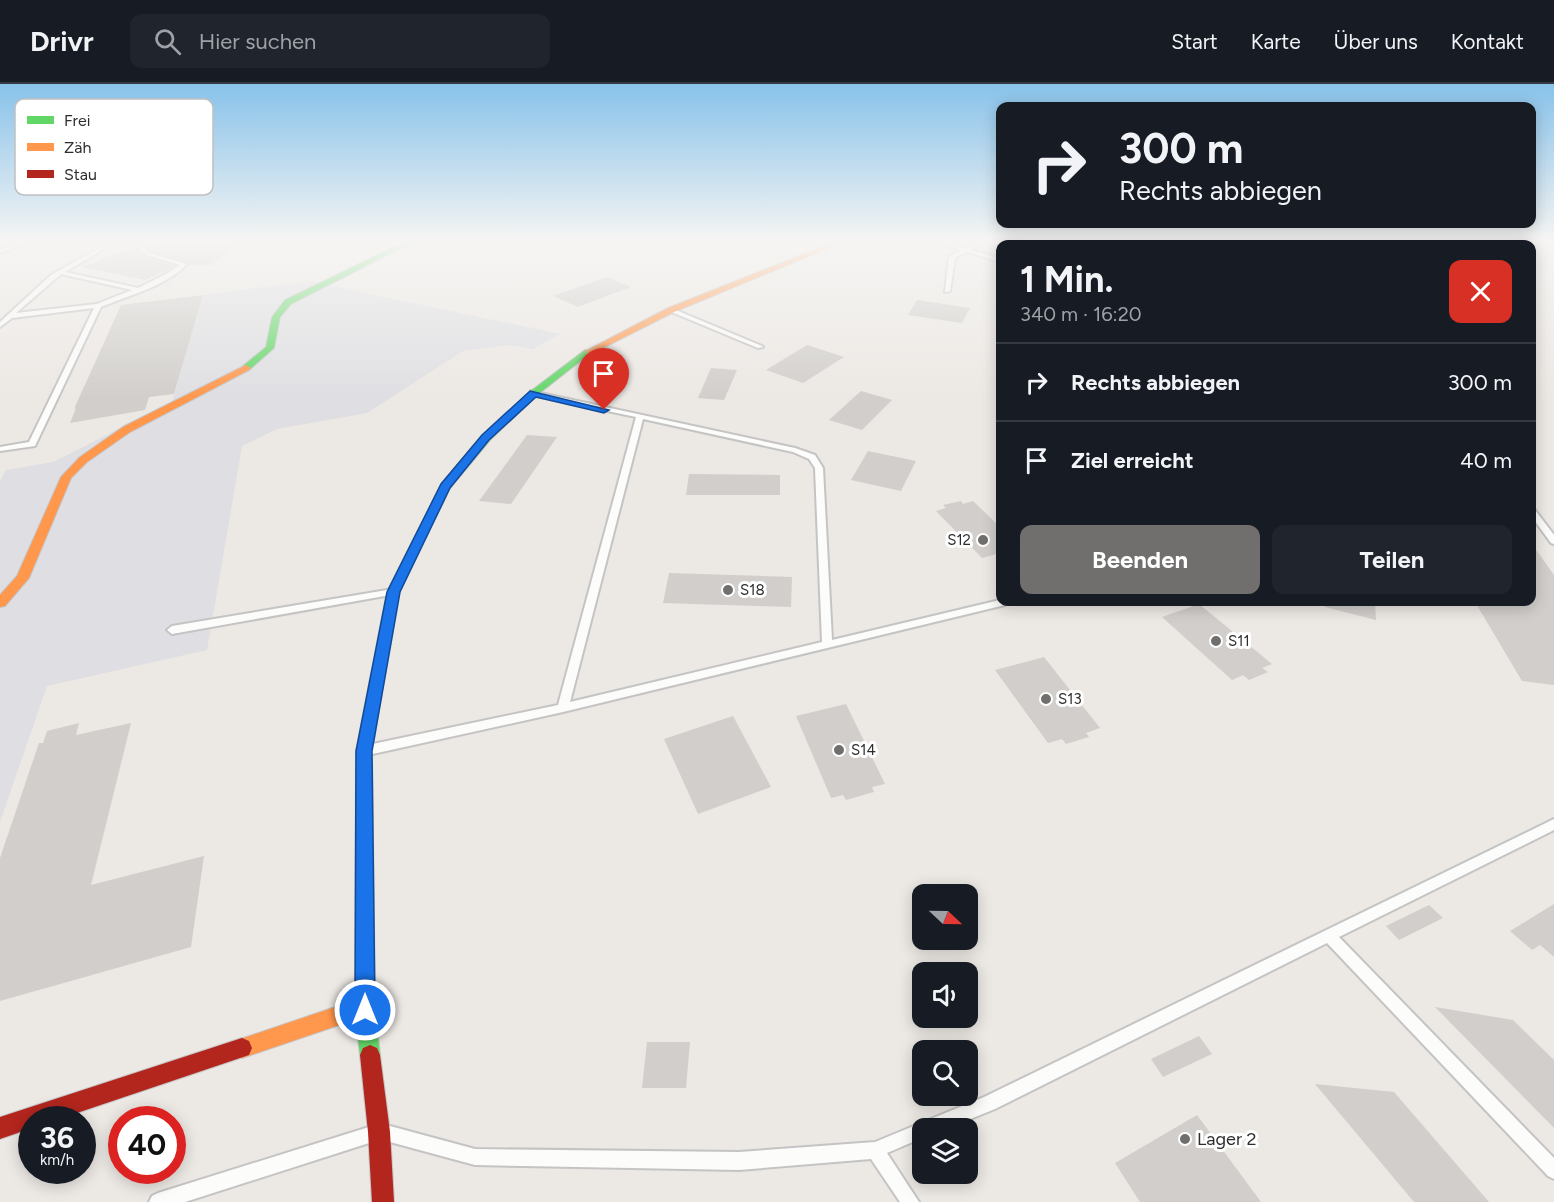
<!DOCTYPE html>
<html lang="de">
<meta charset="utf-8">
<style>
:root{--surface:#171b24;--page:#20242c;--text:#f1f3f6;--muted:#9ea1a6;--line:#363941;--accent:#706f6e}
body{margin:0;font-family:Figtree,sans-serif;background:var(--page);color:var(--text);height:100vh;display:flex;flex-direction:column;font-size:22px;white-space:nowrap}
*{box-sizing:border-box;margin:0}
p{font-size:20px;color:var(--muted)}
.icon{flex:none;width:33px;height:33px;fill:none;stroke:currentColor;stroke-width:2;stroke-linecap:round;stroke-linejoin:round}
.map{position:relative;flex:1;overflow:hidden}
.drawer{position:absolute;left:996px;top:156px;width:540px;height:366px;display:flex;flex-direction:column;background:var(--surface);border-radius:12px;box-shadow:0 3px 15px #0003}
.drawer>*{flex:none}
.hud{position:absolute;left:996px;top:18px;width:540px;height:126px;border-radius:12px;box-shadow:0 3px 15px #0003;background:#171b24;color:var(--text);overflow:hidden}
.needle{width:39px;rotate:112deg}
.fabs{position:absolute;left:912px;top:800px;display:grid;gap:12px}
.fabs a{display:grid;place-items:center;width:66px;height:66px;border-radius:12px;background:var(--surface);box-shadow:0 3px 15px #0003;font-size:30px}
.speed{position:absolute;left:18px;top:1022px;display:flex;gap:12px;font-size:30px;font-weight:700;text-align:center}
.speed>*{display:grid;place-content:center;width:78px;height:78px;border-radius:50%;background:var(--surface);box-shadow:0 3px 15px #0003;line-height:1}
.speed small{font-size:15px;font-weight:400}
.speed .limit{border:9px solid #d22;background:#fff;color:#111}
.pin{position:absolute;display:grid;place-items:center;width:51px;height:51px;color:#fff;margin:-62px -26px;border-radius:50% 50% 50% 0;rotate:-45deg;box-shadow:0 0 6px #0007}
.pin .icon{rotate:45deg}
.me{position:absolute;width:66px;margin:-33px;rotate:0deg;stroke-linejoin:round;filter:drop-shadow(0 0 4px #0008)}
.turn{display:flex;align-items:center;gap:21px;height:126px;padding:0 24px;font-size:27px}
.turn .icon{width:78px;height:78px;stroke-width:2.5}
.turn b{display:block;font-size:42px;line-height:51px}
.round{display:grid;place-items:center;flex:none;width:63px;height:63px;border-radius:12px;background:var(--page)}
.headline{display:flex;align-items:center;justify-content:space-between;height:102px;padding:0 24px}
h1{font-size:36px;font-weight:700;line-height:45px}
.primary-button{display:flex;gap:12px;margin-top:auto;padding:12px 24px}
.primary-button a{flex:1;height:69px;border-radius:12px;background:var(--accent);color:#fff;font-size:24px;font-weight:700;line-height:69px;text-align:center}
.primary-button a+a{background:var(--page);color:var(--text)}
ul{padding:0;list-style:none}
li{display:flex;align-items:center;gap:18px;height:78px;padding:0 24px;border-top:2px solid var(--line)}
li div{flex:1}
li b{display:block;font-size:22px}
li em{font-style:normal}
header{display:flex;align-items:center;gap:36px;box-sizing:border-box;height:84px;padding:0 30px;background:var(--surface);border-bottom:2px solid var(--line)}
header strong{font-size:28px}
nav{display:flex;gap:33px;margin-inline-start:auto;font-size:21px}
.search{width:420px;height:54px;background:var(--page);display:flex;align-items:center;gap:15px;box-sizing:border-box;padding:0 21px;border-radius:12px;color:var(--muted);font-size:22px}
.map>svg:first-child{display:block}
.airport{fill:#dfdee2}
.building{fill:#d1cecb}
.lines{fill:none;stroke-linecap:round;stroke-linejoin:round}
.lane-casing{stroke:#c5c4c5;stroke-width:4}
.fast-casing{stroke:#c5c4c5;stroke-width:2}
.slow-casing{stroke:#c5c4c5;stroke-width:2}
.jam-casing{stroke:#c5c4c5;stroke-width:2}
.lane{fill:#fcfcfb;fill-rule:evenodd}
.fast{fill:#63d668;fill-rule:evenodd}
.slow{fill:#ff974d;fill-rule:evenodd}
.jam{fill:#b3261e;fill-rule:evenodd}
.route{fill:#1a73e8;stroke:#114b97;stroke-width:1.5}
.poi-dot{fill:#706f6e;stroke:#fff;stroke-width:2}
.labels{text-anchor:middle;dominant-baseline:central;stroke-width:6;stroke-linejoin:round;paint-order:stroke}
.poi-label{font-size:15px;fill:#2e2e2e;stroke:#fff;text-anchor:start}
.near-poi-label{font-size:18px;fill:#2e2e2e;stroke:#fff;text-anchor:start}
.key{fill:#fff;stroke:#c0c0c0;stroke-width:1.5}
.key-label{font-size:16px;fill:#2e2e2e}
</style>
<header>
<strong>Drivr</strong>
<div class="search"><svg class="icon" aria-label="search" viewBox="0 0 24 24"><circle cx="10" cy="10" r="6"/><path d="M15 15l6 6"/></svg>Hier suchen</div>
<nav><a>Start</a><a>Karte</a><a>Über uns</a><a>Kontakt</a></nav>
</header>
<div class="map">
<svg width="1554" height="1118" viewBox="0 0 1554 1118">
<rect width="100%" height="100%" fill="#ece8e4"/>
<polygon class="airport" points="309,197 560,250 533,265 509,261 463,267 367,329 277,345 242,362 207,566 47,602 0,738 0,397 6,386 53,378 172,318 203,211"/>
<g class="building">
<polygon points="149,158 237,158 212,181 189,181 188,178 151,167 144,160"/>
<polygon points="135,163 145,173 175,182 145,196 82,183"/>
<polygon points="607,193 631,203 578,223 553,212"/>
<polygon points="203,211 174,310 149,313 145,326 70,339 76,324 74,325 121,221"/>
<polygon points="917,216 970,224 962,239 908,231"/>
<polygon points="807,261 844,273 803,299 766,286"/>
<polygon points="711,284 737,286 724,316 698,314"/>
<polygon points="861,307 892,316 862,346 829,336"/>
<polygon points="527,351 557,353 511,420 479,417"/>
<polygon points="868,367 916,377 901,407 851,396"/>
<polygon points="689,390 780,391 780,411 686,411"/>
<polygon points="961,417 963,420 973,417 1000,443 1000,469 982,474 936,427 946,424 943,421"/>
<polygon points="1532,460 1554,491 1554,601 1522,597 1475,518 1532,518"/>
<polygon points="669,489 792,493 791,523 663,519"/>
<polygon points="1326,518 1375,518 1376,536 1325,523"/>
<polygon points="1199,520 1272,580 1262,584 1268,588 1249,596 1243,591 1232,596 1162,533"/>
<polygon points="1044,573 1100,644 1086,649 1089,653 1066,660 1062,655 1048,659 995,586"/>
<polygon points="846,620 885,700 872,703 874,708 846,716 843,711 831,714 796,632"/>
<polygon points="733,632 771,703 698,730 664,655"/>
<polygon points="79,639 76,651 131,639 91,801 204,772 191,863 0,917 0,774 39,659 43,659 47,647"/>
<polygon points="1554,820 1554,873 1540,861 1532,866 1510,847"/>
<polygon points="1429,821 1443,834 1399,856 1386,842"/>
<polygon points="1435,923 1513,936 1554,976 1554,1044"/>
<polygon points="1199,952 1212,970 1163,993 1151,975"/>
<polygon points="647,958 690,958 686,1004 642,1004"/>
<polygon points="1315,1000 1394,1008 1489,1118 1414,1118"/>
<polygon points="1197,1031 1261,1118 1140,1118 1115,1079"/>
</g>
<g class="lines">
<g class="lane-casing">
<g id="lane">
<polygon points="23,158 30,158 0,169 0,165"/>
<path d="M110,158h6l-51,30 73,16 28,-14 14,-9 -34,-10 -12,-13h5l11,11 37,11c-22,23 -58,31 -86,43l-66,139 -35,5v-4l29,-5 65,-134 -82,10 -12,9v-5l51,-47zM61,190l71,16 -35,14 -81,9z"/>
<polygon points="937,158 944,158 966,164 978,158 984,158 971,166 1000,174 1000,178 967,168 955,174 950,207 945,208 949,173 961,166"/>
<polygon points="1221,158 1227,158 1229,160 1223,160"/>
<polygon points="1326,158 1332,158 1334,160 1328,160"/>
<polygon points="671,224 762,262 763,263 758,264 669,227 668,226"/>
<path d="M531,307l264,57 20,7 8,13 9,172 168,-40v2h10l-5,3 -442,107 -195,43 -4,-2 -2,-3 2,-3 4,-2 190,-40 78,-288 -105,-22zM643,335l150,33 16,7 6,9 7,174 -252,60z"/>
<polygon points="1532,425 1535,426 1554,451 1554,460 1551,459 1532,433"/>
<polygon points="393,505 396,506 398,508 396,510 172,550 167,546 172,542"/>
<polygon points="1554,735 1554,746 1339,853 1554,1074 1554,1095 1548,1092 1327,859 995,1025 948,1044 922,1044 922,1054 887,1069 919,1118 900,1118 871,1075 739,1086 475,1081 390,1058 384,1056 382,1050 384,1044 390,1042 475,1065 739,1068 875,1058 984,1013"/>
<polygon points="369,1043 375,1045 377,1051 375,1057 369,1059 185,1118 149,1118 152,1112 158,1109"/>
</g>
</g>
<g class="fast-casing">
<g id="fast">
<polygon points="404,158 413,158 291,220 280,233 274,264 249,286 243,286 243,282 266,263 272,233 285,216"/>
<polygon points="585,266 592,268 537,311 490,356 450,404 399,508 372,667 375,926 380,971 377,978 370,981 363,978 360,971 355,926 356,667 387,508 441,401 482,352 531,307"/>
</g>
</g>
<g class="slow-casing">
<g id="slow">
<polygon points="834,158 843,158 674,228 591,270 584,268 668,224"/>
<polygon points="246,281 251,284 249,286 130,348 87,378 71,394 29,494 5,522 0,523 0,511 17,492 61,393 80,373 123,343"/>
<polygon points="344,920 351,923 354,930 351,937 242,974 235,971 232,964 235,957"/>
</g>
</g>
<g class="jam-casing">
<g id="jam">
<polygon points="242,954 249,957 252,964 249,971 59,1035 32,1035 32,1044 0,1055 0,1033"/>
<polygon points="370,961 377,964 380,971 390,1048 394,1118 372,1118 368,1048 360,971 363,964"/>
</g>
</g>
<use href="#lane" class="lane"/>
<use href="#fast" class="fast"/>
<use href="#slow" class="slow"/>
<use href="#jam" class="jam"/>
</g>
<linearGradient id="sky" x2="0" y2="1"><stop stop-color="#88c2ea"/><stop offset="0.5" stop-color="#f6f5f3"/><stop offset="1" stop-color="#f6f5f3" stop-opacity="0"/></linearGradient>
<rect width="1554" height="314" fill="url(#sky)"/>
<polygon class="route" points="530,307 609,326 604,329 536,313 489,356 450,404 400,508 372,667 375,926 372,933 365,936 358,933 355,926 356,667 387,508 441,400 482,351"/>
<g class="poi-dot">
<circle cx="983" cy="456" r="6"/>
<circle cx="728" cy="506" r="6"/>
<circle cx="1216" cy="557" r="6"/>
<circle cx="1046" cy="615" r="6"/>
<circle cx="839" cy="666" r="6"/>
<circle cx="1185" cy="1055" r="6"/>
</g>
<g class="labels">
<g class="poi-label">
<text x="971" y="456" text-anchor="end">S12</text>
<text x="740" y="506">S18</text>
<text x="1228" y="557">S11</text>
<text x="1058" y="615">S13</text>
<text x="851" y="666">S14</text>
</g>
<g class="near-poi-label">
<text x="1197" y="1055">Lager 2</text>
</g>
</g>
<rect x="15" y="15" width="198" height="96" rx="9" class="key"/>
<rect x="27" y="32" width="27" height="8" fill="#63d668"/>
<rect x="27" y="59" width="27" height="8" fill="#ff974d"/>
<rect x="27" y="86" width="27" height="8" fill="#b3261e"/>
<g class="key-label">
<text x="64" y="42">Frei</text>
<text x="64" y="69">Zäh</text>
<text x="64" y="96">Stau</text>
</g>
</svg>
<div class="fabs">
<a><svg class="needle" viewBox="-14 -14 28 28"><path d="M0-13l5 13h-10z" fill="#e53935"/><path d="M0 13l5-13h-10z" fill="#9ea1a6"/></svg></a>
<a><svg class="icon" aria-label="sound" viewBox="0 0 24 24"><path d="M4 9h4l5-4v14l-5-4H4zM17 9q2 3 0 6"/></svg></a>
<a><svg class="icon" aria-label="search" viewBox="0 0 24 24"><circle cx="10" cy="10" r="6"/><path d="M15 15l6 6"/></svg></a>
<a><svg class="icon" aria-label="layers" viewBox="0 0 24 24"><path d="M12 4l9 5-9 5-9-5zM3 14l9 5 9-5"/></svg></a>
</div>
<div class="speed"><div>36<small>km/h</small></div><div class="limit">40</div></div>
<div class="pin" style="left:604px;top:326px;background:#d93025"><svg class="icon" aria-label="arrive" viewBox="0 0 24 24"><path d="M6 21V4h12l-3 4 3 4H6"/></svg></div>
<svg class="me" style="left:365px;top:926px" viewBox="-20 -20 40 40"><circle r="17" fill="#1a73e8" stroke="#fff" stroke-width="3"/><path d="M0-11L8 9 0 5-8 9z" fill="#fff"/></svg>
<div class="hud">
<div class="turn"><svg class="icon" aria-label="right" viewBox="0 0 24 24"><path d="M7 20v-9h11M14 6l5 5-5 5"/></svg><div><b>300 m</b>Rechts abbiegen</div></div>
</div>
<section class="drawer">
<div class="headline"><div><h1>1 Min.</h1><p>340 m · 16:20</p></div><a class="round" style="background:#d93025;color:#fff"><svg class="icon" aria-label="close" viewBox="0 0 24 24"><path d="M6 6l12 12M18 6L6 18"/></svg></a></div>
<ul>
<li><svg class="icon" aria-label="right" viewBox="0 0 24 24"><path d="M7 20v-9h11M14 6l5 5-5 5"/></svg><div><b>Rechts abbiegen</b></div><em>300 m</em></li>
<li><svg class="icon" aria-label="arrive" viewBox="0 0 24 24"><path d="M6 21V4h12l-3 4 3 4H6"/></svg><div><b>Ziel erreicht</b></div><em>40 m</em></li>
</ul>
<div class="primary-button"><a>Beenden</a><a>Teilen</a></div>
</section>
</div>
